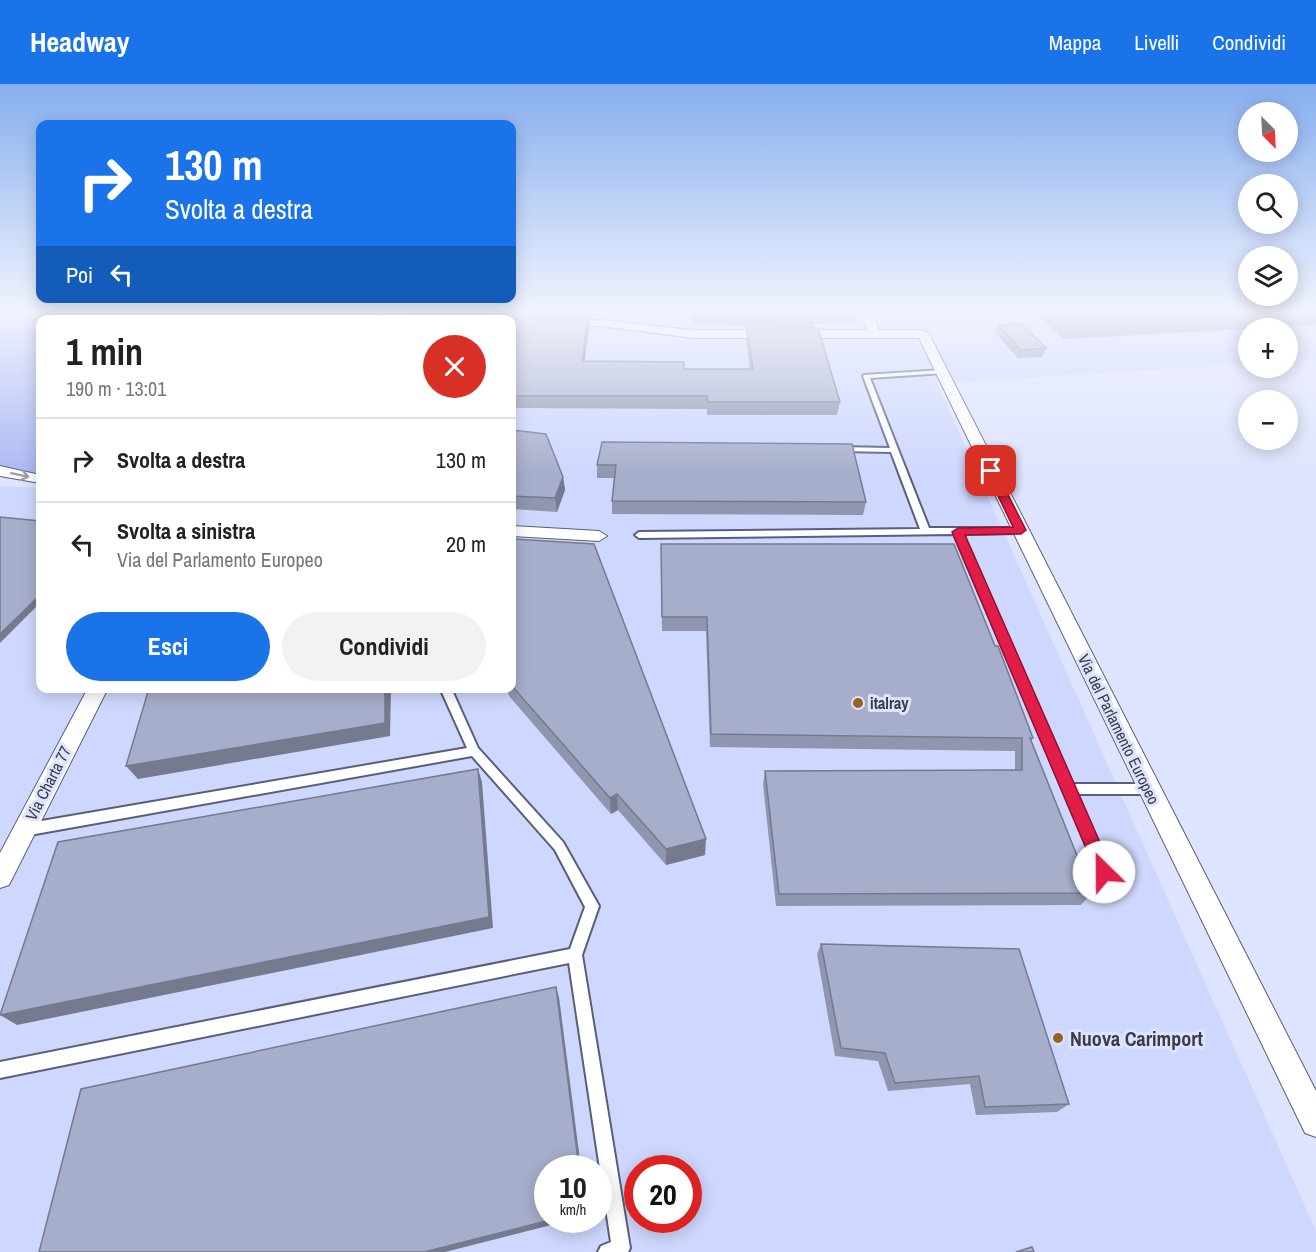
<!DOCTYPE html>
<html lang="it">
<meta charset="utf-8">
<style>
:root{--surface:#fff;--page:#f2f2f2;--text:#222;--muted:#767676;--line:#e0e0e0;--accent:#1a73e8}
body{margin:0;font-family:"Archivo Narrow",sans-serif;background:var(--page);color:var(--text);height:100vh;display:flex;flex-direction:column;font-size:22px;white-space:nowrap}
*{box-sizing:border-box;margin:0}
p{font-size:20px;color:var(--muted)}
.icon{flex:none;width:33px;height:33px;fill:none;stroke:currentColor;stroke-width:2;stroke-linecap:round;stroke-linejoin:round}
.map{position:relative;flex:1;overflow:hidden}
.side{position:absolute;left:36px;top:231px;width:480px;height:378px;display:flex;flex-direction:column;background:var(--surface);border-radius:12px;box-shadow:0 3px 15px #0003}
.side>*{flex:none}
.banner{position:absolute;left:36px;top:36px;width:480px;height:183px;border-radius:12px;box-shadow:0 3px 15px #0003;background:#1a73e8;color:#fff;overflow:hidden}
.needle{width:39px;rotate:156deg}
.fabs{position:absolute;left:1238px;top:18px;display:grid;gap:12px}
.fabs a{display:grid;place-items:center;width:60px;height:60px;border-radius:50%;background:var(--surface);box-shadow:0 3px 15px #0003;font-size:30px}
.speed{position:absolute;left:534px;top:1071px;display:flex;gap:12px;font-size:30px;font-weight:700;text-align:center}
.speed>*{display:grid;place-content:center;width:78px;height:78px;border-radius:50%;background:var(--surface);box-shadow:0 3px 15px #0003;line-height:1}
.speed small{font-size:15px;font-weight:400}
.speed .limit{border:9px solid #d22;background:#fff;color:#111}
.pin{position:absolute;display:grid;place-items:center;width:51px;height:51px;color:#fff;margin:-26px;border-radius:12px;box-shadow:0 3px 9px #0006}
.me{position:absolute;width:66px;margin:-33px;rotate:337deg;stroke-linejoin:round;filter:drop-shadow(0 0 4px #0008)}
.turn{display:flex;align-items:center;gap:21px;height:126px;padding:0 30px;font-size:27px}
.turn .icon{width:78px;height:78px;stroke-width:2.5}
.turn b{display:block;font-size:42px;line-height:51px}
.then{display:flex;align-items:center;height:57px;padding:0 30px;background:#0003;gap:12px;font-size:22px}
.round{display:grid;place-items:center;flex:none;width:63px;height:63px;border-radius:32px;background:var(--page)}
.summary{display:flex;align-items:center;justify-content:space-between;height:102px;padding:0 30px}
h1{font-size:36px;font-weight:700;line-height:45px}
.cta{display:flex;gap:12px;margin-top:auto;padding:12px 30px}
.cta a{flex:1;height:69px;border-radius:36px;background:var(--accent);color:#fff;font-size:24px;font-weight:700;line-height:69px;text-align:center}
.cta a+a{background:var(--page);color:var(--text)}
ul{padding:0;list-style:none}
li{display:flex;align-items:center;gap:18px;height:84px;padding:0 30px;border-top:2px solid var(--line)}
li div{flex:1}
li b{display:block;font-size:22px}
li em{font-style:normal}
header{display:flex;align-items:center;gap:36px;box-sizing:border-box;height:84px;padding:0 30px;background:var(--accent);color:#fff}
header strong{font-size:28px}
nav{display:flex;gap:33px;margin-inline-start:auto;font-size:21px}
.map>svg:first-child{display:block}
.built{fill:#ced7fd;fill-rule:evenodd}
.green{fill:#abb8f4}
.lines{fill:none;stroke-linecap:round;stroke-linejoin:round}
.service-casing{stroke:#595f79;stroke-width:4}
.minor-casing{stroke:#595f79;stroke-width:2}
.service{fill:#fff;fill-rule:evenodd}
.minor{fill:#fff;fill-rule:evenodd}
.wall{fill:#9096af}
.shaded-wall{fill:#757a8e}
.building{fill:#a7aecb;stroke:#757a8e;stroke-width:1.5}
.oneway{stroke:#9c9ea4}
.route{fill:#e11d48;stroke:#92132f;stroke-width:1.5}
.poi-dot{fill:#9a611e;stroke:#dee4fd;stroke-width:2}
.labels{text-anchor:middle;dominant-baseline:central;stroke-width:6;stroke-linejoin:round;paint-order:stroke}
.poi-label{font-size:16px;font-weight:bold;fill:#393c48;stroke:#dee4fd;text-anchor:start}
.street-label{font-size:16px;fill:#393c48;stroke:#dee4fd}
.near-poi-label{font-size:20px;font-weight:bold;fill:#393c48;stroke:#dee4fd;text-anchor:start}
</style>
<header>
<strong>Headway</strong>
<nav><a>Mappa</a><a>Livelli</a><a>Condividi</a></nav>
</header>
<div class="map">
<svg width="1316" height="1168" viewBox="0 0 1316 1168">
<rect width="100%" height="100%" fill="#dee4fd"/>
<path class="built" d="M378,229h938v47l-29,2v-34h-39v36l-311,19 379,848v21h-1316v-766l40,2v200h472v-368l-139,-1zM548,1084h50v52h-50zM638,1084h50v52h-50z"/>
<polygon class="green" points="0,229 378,229 373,236 40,236 40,395 0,387"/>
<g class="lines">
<g class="service-casing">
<g id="service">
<polygon points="942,286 945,288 944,289 870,294 929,444 1024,444 1025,446 1021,449 963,450 1072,700 1149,700 1153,701 1155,705 1153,709 1149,710 1077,710 1110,788 1109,792 1104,794 1099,792 1098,788 954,450 639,454 635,451 639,448 920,445 891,368 840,367 836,365 840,363 890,364 863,292 864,291"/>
<polygon points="440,604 451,604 478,664 563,758 599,822 582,871 630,1164 628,1168 598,1168 601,1162 611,1158 569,879 0,994 0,978 570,865 585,823 555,766 472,672 24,752 20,750 18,746 20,742 24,740 467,664"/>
</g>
</g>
<g class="minor-casing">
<g id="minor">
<polygon points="374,229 386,229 381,236 369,236"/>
<polygon points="860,229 872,229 879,246 923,246 929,250 1316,1007 1316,1053 1305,1049 919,254 693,254 601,242 512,242 512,236 601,236 693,246 868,246"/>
<polygon points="0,382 40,391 40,399 0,392"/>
<polygon points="512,442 599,447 607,452 599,457 512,452"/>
<polygon points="88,604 108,604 9,801 0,804 0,769"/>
</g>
</g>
<use href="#service" class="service"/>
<use href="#minor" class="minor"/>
</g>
<g class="wall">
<polygon points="408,229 592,229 591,234 589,234 589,244 584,277 684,285 750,285 746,256 747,244 840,318 837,331 707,331 707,325 512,324 512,236"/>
<polygon points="691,229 857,229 855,239 814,239 813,244 692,240"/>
<polygon points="1036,229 1316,229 1316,241 1063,255"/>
<polygon points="998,241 1046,264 1042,273 1018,274 995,249"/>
<polygon points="512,346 563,393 565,406 557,428 512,425"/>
<polygon points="602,358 866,418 863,431 612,430 612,417 614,394 597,394 597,381"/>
<polygon points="661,460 1033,654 1031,657 1092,809 1081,821 776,822 763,700 765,687 1015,686 1015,667 710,663 706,547 662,547"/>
<polygon points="512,462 705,771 666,781 618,726 611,730 509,612 507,604 512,604"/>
<polygon points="821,860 1069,1020 1057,1028 976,1031 970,1000 888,1007 878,977 835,972 817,870"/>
</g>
<g class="shaded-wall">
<polygon points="588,232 589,244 583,290 582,277"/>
<polygon points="563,393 565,406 557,428 555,414"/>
<polygon points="40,511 40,519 0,559 0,550"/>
<polygon points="385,604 391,604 390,652 138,695 126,682"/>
<polygon points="478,685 482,698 493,844 17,941 0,931"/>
<polygon points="617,710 618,726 611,730 610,714"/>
<polygon points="706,755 705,771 666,781 666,765"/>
<polygon points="556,903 559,913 581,1084 579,1084"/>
<polygon points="550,1136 571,1136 445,1168 424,1168"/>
</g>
<g class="building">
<polygon points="408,229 508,229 508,230 510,232 588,232 582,277 684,278 684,285 753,285 747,244 818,244 840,318 708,318 707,312 512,312 512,236 404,236"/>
<polygon points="719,229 814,229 815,232"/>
<polygon points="1058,229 1263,229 1069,239"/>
<polygon points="1021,240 1046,264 1021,266 998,241"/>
<polygon points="512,346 546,350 563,393 555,414 512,412"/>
<polygon points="602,358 852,360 866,418 612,417 616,381 597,381"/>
<polygon points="0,433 40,437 40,511 0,550"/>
<polygon points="514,455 594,460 706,755 666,765 617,710 610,714 512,602 512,462"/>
<polygon points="661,460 954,460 995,562 998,562 1033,654 1030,654 1092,809 779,810 765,687 1022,686 1022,654 711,650 707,533 662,533"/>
<polygon points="149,604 385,604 385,639 126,682"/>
<polygon points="478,685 489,833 0,931 58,758"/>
<polygon points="821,860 1019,865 1069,1020 985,1023 979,992 895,999 885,969 841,964"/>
<polygon points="556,903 579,1084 548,1084 548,1136 550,1136 424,1168 39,1168 81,1005"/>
<polygon points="1032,1163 1034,1168 1016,1168"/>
</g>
<defs><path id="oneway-shaft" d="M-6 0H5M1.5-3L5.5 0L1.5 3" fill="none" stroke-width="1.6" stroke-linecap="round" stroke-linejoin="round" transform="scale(1.5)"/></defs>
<use class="oneway" href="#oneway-shaft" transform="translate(20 391) rotate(12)"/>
<linearGradient id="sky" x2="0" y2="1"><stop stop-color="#86aeef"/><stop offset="0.58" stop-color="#f0f3fe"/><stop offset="1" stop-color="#f0f3fe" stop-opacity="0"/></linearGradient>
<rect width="1316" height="392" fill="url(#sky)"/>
<polygon class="route" points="991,384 996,387 1026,446 1021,450 965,451 1113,788 1110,793 1104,796 1098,793 1096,788 952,448 958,444 1013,443 986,387"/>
<g class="poi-dot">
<circle cx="858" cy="619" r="6"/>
<circle cx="1058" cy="954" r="6"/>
</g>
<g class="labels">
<g class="poi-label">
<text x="870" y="619">italray</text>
</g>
<g class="street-label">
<text transform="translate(1119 645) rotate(64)">Via del Parlamento Europeo</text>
<text transform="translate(48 699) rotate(-63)">Via Charta 77</text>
</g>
<g class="near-poi-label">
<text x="1070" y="954">Nuova Carimport</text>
</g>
</g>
</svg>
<div class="fabs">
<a><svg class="needle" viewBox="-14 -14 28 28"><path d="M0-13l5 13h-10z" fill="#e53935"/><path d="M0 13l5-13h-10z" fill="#767676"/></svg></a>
<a><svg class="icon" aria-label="search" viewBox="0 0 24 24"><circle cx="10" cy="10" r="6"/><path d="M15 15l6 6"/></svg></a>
<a><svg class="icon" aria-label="layers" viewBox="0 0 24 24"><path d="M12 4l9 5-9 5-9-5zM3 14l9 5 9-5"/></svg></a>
<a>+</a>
<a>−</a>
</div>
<div class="speed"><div>10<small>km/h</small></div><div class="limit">20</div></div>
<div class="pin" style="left:991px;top:387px;background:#d93025"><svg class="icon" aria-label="arrive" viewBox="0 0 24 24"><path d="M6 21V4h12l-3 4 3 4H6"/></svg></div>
<svg class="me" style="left:1104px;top:788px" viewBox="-20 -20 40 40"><circle r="19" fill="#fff"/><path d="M0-13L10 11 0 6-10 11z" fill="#e11d48"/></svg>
<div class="banner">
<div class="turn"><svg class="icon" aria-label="right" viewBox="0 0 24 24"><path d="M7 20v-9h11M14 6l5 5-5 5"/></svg><div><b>130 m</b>Svolta a destra</div></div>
<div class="then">Poi<svg class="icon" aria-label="left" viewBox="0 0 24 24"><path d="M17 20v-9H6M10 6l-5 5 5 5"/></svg></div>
</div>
<section class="side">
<div class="summary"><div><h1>1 min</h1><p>190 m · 13:01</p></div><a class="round" style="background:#d93025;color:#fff"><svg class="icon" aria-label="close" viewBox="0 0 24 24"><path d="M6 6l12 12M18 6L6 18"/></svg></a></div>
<ul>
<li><svg class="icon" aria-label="right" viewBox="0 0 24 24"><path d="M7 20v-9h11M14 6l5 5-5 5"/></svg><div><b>Svolta a destra</b></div><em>130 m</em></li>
<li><svg class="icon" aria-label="left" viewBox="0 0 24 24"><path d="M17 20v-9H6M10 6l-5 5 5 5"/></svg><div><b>Svolta a sinistra</b><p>Via del Parlamento Europeo</p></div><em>20 m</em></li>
</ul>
<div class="cta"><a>Esci</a><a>Condividi</a></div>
</section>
</div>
